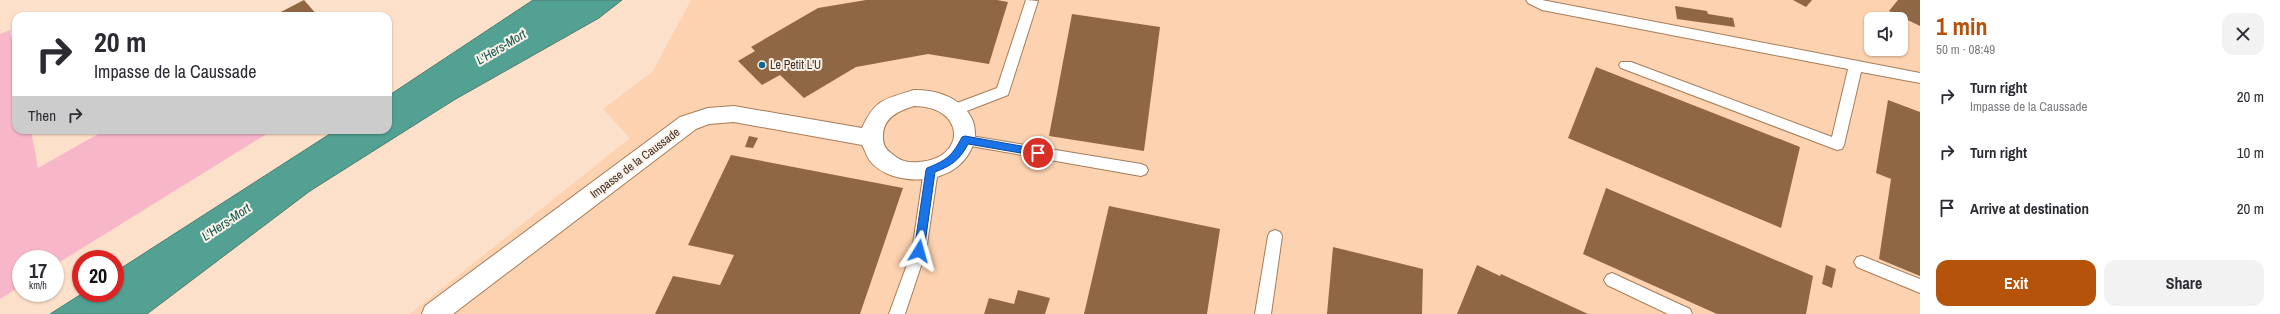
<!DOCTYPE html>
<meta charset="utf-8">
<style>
:root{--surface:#fff;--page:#f2f2f3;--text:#2b2b33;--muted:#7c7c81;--accent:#b45309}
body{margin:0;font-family:"Archivo Narrow",sans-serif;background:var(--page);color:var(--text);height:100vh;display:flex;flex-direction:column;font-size:15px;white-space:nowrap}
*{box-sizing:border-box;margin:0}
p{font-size:13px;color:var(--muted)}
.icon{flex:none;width:22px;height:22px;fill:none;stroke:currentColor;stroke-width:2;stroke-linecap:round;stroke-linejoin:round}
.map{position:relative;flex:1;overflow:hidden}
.drawer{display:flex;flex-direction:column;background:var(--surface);width:360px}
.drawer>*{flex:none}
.top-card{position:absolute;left:12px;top:12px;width:380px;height:122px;border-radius:12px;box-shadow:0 1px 3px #0004;background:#fff;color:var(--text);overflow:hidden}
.controls{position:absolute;left:1864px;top:12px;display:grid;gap:8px}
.controls a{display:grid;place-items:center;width:44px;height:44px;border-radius:8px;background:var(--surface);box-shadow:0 1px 3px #0004;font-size:20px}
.speed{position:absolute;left:12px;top:250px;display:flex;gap:8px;font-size:20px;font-weight:700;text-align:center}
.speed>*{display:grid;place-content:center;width:52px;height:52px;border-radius:50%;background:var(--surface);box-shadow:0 1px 3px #0004;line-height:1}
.speed small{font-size:10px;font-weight:400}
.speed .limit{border:6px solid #d22;background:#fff;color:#111}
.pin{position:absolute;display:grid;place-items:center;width:34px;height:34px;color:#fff;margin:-17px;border:2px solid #fff;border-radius:50%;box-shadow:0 1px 4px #0007}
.me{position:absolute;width:44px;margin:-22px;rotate:8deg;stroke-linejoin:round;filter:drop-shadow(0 0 3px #0008)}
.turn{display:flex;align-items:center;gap:14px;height:84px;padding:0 16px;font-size:18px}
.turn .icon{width:52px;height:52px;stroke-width:2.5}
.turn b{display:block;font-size:28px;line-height:34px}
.then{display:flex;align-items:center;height:38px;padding:0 16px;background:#0003;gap:8px;font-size:15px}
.round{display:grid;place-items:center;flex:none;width:42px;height:42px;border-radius:12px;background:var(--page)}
.summary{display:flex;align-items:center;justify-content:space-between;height:68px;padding:0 16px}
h1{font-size:24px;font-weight:800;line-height:30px;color:var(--accent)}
.button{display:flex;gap:8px;margin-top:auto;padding:8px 16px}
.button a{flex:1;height:46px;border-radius:12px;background:var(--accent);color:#fff;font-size:16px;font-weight:800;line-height:46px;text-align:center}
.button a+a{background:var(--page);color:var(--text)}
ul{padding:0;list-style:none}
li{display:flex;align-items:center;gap:12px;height:56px;padding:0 16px}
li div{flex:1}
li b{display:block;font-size:15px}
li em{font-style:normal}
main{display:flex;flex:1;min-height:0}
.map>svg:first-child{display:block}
.built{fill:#fcd2b0;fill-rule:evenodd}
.green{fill:#f8b7c9}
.water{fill:#52a193;stroke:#4c7e70}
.building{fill:#906745}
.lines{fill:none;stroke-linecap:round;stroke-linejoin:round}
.lane-casing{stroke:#a67c59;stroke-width:2}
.street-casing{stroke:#a67c59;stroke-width:2}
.lane{fill:#fff;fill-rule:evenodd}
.street{fill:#fff;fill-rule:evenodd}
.route{fill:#1a73e8;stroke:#114b97}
.poi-dot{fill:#0c6696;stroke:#fbf2ea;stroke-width:1.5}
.labels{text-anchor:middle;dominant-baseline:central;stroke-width:4;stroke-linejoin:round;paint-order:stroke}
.poi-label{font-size:12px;fill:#3f2d1f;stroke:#fbf2ea;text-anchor:start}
.street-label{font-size:12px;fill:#3f2d1f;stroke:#fbf2ea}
.water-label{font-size:13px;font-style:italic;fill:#13564c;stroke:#fbf2ea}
</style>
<main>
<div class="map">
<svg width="1920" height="314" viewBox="0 0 1920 314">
<rect width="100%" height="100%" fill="#fde0ca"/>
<path class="built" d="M691,0h1229v314h-1510l220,-176 -27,-29 50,-38zM1871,19h30v30h-30z"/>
<polygon class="green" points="10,30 16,59 16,130 31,130 38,168 105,130 273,130 55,265 55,259 21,259 21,286 0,299 0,34"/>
<polygon class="water" points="533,0 622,0 599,18 454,100 310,191 147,314 50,314 83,293 115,293 115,272 336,130 388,130 388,96"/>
<g class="building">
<polygon points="304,0 318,16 273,16"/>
<polygon points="866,0 997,0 1008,2 989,64 928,54 856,67 804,98 780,75 762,85 738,61 755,51 751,47 818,8"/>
<polygon points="1793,0 1812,0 1806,7"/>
<polygon points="1898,0 1920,0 1920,26 1889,11"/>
<polygon points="1675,6 1707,11 1708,14 1733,18 1735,27 1677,19"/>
<polygon points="1072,14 1160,27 1144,151 1049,136"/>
<polygon points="1596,67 1800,147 1781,228 1568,138"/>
<polygon points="1888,100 1920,112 1920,276 1879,259 1891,179 1876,173"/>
<polygon points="749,136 758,138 753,148 745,147"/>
<polygon points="731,155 903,188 860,314 655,314 673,276 720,285 734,255 688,245"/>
<polygon points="1606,188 1813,276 1806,314 1717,314 1583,254"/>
<polygon points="1109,206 1220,229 1207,314 1084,314"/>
<polygon points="1333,247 1423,269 1422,314 1327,314"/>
<polygon points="1477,265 1500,276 1501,274 1588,314 1457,314"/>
<polygon points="1826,265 1836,269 1832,288 1822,284"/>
<polygon points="1018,290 1050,298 1045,314 984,314 989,298 1014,304"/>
</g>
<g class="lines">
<g class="lane-casing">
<g id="lane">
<polygon points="1026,0 1038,1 1008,95 959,114 949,114 947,110 949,106 997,88"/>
<polygon points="1526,0 1542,0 1920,73 1920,83 1861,72 1844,145 1842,149 1837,150 1621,68 1619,65 1621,62 1631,62 1832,137 1848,69 1542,10 1528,3"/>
<polygon points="965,135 1141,164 1146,166 1148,170 1146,174 1141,176 965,145 960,144 958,140 960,136"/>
<polygon points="931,164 936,166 938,170 926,251 905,314 889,314 912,251 924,170 926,166"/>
<polygon points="1275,230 1280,232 1282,236 1271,314 1255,314 1268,236 1270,232"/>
<polygon points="1862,256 1920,279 1920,293 1857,267 1854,262 1857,257"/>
<polygon points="1612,273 1690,309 1692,314 1668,314 1607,285 1604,280 1607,275"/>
</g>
</g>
<g class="street-casing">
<path id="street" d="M914,90c20,0 39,5 52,20 9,10 11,23 7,35 -12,32 -49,40 -80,31 -8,-3 -17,-7 -23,-15 -3,-4 -5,-11 -8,-16l-128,-23 -25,2 -13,5 -243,185h-31l3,-8 255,-189 28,-9 26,-2 128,22c13,-29 23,-29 52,-38zM914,106c52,0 53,53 5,56 -12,1 -19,-1 -28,-9 -6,-4 -8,-9 -8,-15 -1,-20 15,-27 31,-32z"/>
</g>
<use href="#lane" class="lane"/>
<use href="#street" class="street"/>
</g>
<path class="route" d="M965,136l73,13 5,4 -5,3 -70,-12c-8,16 -17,22 -33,28l-11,79 -5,4 -3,-1 -2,-3 12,-81 1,-2c20,-8 25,-12 35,-31z"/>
<circle class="poi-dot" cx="762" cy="65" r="4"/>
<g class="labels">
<g class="poi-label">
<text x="770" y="65">Le Petit L'U</text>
</g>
<g class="street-label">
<text transform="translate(635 163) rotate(-37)">Impasse de la Caussade</text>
</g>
<g class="water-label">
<text transform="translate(501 47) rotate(-31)">L'Hers-Mort</text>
<text transform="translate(226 222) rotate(-34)">L'Hers-Mort</text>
</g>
</g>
</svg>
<div class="controls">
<a><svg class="icon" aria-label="sound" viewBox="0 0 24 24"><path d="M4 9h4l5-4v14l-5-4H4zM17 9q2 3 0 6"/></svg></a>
</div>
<div class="speed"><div>17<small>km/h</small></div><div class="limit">20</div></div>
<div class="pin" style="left:1038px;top:153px;background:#d93025"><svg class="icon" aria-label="arrive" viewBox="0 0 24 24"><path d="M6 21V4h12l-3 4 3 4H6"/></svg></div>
<svg class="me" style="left:919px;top:251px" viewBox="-20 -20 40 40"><path d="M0-17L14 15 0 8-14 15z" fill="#1a73e8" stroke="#fff" stroke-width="4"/></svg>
<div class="top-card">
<div class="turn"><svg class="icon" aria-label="right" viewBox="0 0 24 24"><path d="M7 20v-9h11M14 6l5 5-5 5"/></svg><div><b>20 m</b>Impasse de la Caussade</div></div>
<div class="then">Then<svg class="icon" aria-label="right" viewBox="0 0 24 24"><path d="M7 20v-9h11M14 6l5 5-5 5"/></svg></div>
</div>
</div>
<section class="drawer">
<div class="summary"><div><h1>1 min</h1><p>50 m · 08:49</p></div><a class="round"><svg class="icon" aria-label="close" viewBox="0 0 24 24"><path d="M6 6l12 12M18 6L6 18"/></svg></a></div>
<ul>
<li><svg class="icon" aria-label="right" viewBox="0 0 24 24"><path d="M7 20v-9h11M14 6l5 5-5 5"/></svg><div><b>Turn right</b><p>Impasse de la Caussade</p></div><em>20 m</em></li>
<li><svg class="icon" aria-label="right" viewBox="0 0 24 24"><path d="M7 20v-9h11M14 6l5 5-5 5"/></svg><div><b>Turn right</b></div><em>10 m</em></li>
<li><svg class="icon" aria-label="arrive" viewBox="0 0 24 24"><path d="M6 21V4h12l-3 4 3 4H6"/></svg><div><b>Arrive at destination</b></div><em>20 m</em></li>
</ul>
<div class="button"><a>Exit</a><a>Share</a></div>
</section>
</main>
